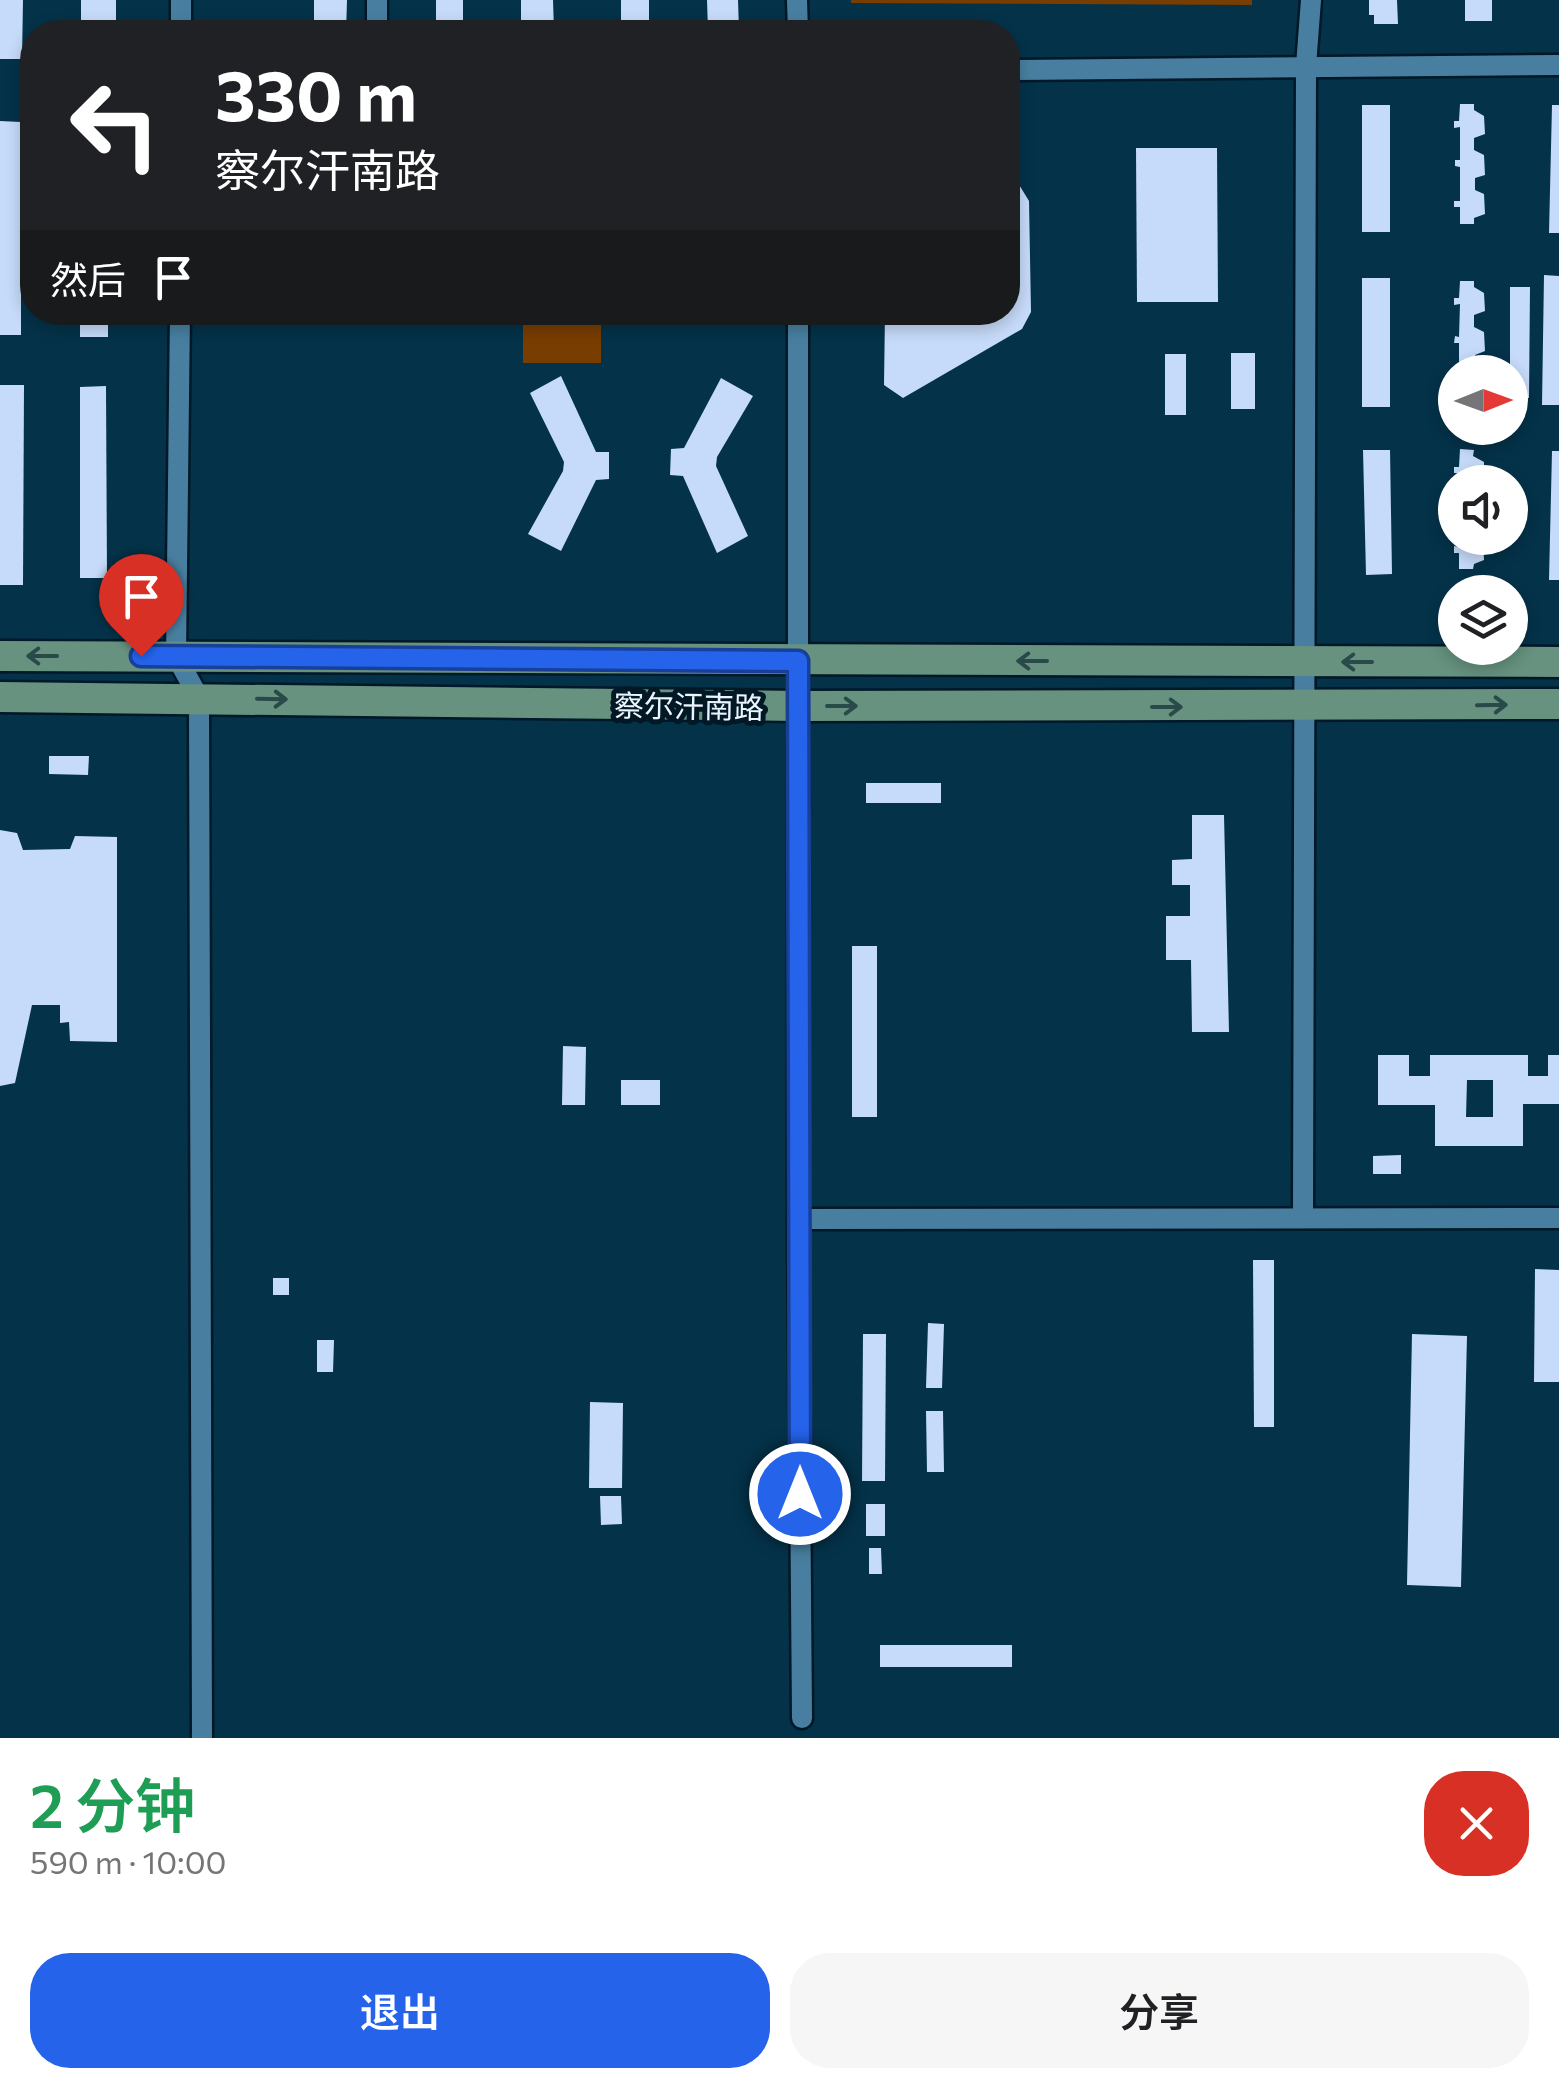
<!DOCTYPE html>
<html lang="zh">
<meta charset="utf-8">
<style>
:root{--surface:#fff;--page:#f6f6f6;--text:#202124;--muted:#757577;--accent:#2563eb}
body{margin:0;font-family:Commissioner,"Noto Sans SC",sans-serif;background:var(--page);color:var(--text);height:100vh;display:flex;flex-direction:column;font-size:38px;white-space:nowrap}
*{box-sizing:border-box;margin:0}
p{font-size:32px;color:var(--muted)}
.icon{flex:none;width:55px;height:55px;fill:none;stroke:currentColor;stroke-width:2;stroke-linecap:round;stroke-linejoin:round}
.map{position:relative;height:1738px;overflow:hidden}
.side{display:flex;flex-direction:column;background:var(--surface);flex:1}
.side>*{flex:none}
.banner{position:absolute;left:20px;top:20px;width:1000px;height:305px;border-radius:40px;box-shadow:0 5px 15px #0003;background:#202124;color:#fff;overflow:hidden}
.needle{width:65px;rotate:89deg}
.fabs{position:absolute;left:1438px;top:355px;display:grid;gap:20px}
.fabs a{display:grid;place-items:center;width:90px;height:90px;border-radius:50%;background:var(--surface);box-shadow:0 5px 15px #0003;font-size:50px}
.pin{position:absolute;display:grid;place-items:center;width:85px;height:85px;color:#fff;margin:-102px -42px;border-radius:50% 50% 50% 0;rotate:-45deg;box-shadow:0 0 10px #0007}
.pin .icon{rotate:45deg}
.me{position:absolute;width:110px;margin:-55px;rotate:0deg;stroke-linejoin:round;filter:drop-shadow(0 0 8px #0008)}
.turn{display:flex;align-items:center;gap:35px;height:210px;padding:0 30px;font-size:45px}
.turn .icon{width:130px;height:130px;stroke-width:2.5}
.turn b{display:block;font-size:70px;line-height:85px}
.then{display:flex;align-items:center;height:95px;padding:0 30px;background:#0003;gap:20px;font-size:38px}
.round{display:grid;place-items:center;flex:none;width:105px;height:105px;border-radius:40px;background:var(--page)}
.summary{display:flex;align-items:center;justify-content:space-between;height:170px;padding:0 30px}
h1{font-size:60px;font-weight:600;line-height:75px;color:#1e9e55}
.primary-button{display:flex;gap:20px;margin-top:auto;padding:20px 30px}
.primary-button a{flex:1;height:115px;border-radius:40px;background:var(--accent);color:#fff;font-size:40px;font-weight:600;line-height:115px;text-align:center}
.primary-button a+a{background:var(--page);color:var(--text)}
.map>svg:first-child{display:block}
.green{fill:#783d01}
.building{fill:#c6dbf9;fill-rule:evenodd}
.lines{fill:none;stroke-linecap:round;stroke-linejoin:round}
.street-casing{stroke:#001828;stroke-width:25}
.secondary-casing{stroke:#001828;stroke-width:35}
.street{stroke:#487fa0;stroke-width:20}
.secondary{stroke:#66927f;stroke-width:30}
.oneway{stroke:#2a4949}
.route-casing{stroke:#184099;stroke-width:25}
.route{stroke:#2563eb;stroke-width:18}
.labels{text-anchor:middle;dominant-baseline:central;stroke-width:10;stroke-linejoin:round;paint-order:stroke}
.street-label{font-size:30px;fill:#eaf5fd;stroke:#021825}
</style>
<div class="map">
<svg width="1559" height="1738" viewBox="0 0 1559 1738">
<rect width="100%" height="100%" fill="#043249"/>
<g class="green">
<polygon points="851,0 1252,0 1252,5 851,3"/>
<rect x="523" y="320" width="78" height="43"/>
</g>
<g class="building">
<polygon points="0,0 23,0 22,59 0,59"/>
<rect x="81" y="0" width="35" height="32"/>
<polygon points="314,0 347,0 346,32 314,32"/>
<rect x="436" y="0" width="27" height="32"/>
<polygon points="521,0 553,0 554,32 521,32"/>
<rect x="621" y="0" width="28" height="32"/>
<polygon points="707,0 738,0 739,32 708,32"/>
<polygon points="1369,0 1397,0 1398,24 1374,24 1374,15 1369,15"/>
<rect x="1465" y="0" width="27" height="21"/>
<polygon points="1460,104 1474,104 1474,110 1484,116 1485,134 1474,138 1474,150 1484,155 1485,175 1475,178 1475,190 1484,194 1485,214 1474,218 1474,224 1460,224 1460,207 1454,207 1454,201 1460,201 1460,167 1455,166 1455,160 1460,160 1460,127 1454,128 1454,121 1459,121"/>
<rect x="1362" y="105" width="28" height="127"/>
<polygon points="1552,105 1559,105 1559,233 1549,233"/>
<polygon points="0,121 21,122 21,335 0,335"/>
<polygon points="1136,148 1217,148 1218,302 1137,302"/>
<polygon points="1008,177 1018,183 1029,201 1031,312 1022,329 903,398 884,385 885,312 1008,312"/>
<polygon points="1544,275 1559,276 1559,405 1542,405"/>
<rect x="1362" y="278" width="28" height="129"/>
<polygon points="1460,281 1474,281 1474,287 1484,293 1485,311 1474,315 1474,327 1484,332 1485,351 1475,355 1475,367 1485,372 1459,372 1459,343 1454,343 1455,336 1459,337 1460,304 1454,305 1454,298 1459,298"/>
<polygon points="1510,287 1530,287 1529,398 1510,398"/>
<rect x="80" y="312" width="28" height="25"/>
<rect x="1231" y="353" width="24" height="56"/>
<rect x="1165" y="354" width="21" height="61"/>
<polygon points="561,376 596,452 609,452 609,479 596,480 561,551 528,534 563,471 564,462 530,393"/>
<polygon points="721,378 753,396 717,457 716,466 748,536 717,553 683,476 670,475 671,449 684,448"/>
<polygon points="0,385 24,385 23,585 0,585"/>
<polygon points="106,386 107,578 80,578 80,387"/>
<polygon points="1460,449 1474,450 1473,456 1484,462 1484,479 1480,482 1459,482 1459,473 1454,473 1454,467 1459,467"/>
<polygon points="1363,450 1390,450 1392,574 1366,575"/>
<polygon points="1552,451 1559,451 1559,580 1549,580"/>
<polygon points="1459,538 1483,540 1484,560 1474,564 1473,569 1459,569 1459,553 1454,553 1454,546 1459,547"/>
<rect x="147" y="567" width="15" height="20"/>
<polygon points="49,756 89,756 88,775 49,774"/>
<rect x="866" y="783" width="75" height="20"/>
<polygon points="1192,815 1224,815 1229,1032 1192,1032 1191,960 1166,960 1166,916 1190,916 1190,885 1172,885 1172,860 1192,859"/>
<polygon points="0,830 17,833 23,850 70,849 75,836 117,837 117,1042 70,1041 69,1022 60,1023 60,1005 32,1005 15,1083 0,1086"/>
<rect x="852" y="946" width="25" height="171"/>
<polygon points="563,1046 586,1047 585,1105 562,1105"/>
<path d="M1378,1055h31v21h21v-21h98v21h20v-21h11v49h-36v42h-88v-41h-57zM1467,1080h26v37h-27z"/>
<rect x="621" y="1080" width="39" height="25"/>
<polygon points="1401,1155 1401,1174 1373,1174 1373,1156"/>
<polygon points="1253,1260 1274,1260 1274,1427 1254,1427"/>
<polygon points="1535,1269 1559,1270 1559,1382 1534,1382"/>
<rect x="273" y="1278" width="16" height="17"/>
<polygon points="928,1323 944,1324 942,1388 926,1388"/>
<polygon points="863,1334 886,1334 885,1481 862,1481"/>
<polygon points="1412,1334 1467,1336 1461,1587 1407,1585"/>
<polygon points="317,1340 334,1340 333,1372 317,1372"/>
<polygon points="590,1402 623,1403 622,1488 589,1488"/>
<polygon points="926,1411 943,1411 944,1472 927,1472"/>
<polygon points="600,1496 621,1496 622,1524 601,1525"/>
<rect x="866" y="1504" width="19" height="32"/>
<polygon points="869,1548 881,1548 882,1574 869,1574"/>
<rect x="880" y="1645" width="132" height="22"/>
</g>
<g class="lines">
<g class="street-casing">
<g id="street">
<polyline points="181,0 181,32"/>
<polyline points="377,0 377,32"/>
<polyline points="797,0 798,32"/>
<polyline points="1008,70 1559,65"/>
<polyline points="180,312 176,656 199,698 202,1738"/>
<polyline points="798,312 798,1232 802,1718"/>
<polyline points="1303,1218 1306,66 1311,0"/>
<polyline points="798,1219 1559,1218"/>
</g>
</g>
<g class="secondary-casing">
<g id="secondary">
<polyline points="0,656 1559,662"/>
<polyline points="0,697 798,706 1559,704"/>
</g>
</g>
<use href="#street" class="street"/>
<use href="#secondary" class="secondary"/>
</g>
<defs><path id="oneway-shaft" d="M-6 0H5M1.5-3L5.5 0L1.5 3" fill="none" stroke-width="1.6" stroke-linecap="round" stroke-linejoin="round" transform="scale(2.5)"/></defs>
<g class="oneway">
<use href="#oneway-shaft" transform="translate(42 656) rotate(-180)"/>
<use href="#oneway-shaft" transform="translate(1032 661) rotate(-180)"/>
<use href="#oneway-shaft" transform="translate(1357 662) rotate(-180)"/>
<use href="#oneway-shaft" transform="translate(272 699) rotate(1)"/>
<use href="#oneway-shaft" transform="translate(1492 705) rotate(-1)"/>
<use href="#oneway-shaft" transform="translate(842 706)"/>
<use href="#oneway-shaft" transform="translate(1167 707)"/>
</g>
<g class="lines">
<g class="route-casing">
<polyline id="route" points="141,656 798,661 800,1494"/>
</g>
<use href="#route" class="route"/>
</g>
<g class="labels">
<g class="street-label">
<text transform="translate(689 705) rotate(1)">察尔汗南路</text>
</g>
</g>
</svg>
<div class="fabs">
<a><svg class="needle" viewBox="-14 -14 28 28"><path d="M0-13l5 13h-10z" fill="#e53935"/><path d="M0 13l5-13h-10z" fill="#757577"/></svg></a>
<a><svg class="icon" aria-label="sound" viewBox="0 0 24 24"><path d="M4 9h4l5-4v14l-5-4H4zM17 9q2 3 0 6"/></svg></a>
<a><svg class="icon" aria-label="layers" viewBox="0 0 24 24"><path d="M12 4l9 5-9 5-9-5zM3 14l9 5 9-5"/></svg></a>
</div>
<div class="pin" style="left:141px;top:656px;background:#d93025"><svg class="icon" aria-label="arrive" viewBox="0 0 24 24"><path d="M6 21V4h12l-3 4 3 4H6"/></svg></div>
<svg class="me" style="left:800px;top:1494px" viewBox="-20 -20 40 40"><circle r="17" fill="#2563eb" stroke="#fff" stroke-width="3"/><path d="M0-11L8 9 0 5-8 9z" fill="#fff"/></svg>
<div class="banner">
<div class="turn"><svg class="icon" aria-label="left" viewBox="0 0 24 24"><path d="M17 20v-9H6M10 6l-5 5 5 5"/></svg><div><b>330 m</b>察尔汗南路</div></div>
<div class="then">然后<svg class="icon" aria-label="arrive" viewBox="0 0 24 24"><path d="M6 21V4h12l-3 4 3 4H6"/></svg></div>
</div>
</div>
<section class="side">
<div class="summary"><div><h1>2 分钟</h1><p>590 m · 10:00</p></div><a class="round" style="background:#d93025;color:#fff"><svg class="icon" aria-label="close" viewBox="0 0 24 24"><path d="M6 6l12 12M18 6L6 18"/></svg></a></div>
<div class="primary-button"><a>退出</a><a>分享</a></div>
</section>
